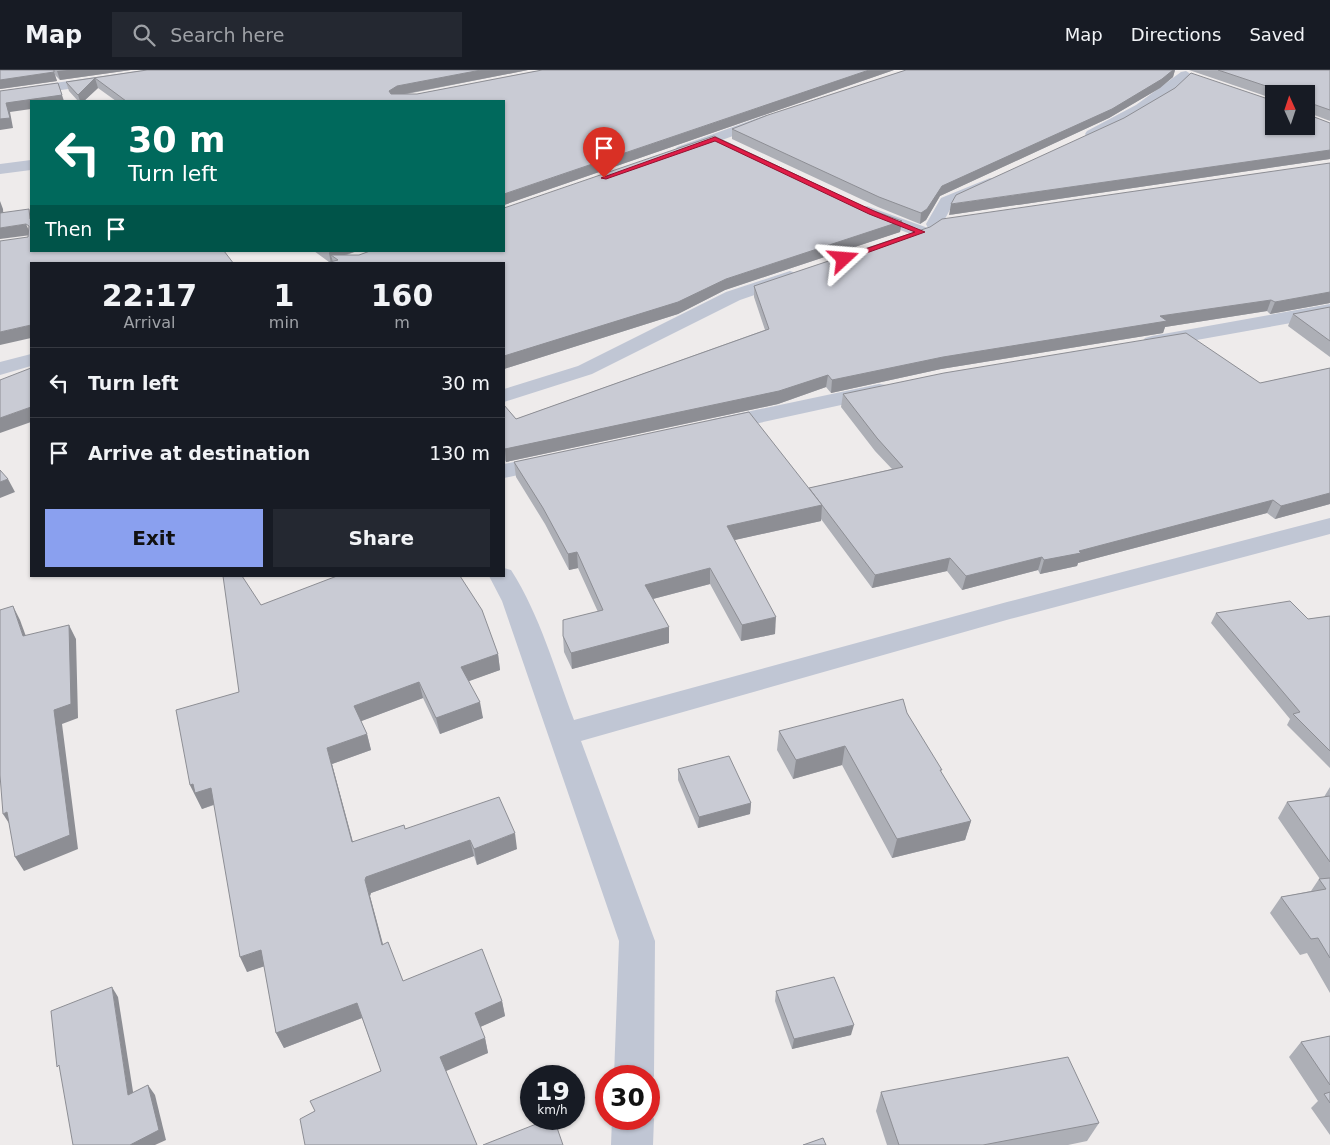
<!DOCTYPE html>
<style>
:root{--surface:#171b24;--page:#242831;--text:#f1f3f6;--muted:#9ea1a6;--line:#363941;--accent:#8aa0ef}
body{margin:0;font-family:"DejaVu Sans",sans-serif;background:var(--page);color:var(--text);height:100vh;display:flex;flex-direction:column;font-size:19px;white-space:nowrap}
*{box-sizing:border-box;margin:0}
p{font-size:16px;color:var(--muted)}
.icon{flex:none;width:28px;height:28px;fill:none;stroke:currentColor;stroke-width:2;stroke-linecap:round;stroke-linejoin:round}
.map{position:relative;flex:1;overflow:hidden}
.details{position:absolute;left:30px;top:192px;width:475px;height:315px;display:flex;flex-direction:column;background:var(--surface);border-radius:0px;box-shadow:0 1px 4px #0004}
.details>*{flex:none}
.hud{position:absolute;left:30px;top:30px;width:475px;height:152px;border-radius:0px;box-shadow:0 1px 4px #0004;background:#00695c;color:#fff;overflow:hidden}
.needle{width:32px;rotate:357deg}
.controls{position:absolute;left:1265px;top:15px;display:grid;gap:10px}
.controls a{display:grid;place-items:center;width:50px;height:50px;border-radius:0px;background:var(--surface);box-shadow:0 1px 4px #0004;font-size:25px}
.speed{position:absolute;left:520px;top:995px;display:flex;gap:10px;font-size:25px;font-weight:700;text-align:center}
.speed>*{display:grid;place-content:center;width:65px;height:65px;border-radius:50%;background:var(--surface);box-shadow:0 1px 4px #0004;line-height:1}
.speed small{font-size:12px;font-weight:400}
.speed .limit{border:8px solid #d22;background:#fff;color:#111}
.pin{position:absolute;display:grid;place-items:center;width:42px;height:42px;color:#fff;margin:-51px -21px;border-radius:50% 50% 50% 0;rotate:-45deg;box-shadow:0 0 5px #0007}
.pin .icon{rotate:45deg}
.me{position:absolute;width:55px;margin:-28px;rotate:71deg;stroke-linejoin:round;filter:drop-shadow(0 0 4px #0008)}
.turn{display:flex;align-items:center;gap:18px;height:105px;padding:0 15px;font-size:22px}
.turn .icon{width:65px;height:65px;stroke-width:2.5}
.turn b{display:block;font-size:35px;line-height:42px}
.then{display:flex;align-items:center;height:48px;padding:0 15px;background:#0003;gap:10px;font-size:19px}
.eta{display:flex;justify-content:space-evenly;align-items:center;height:85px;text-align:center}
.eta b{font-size:30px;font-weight:700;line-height:35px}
.primary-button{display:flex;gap:10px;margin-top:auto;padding:10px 15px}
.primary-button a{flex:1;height:58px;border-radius:0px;background:var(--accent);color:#111;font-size:20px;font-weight:700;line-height:58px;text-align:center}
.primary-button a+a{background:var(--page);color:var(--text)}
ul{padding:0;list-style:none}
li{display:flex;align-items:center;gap:15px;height:70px;padding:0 15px;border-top:1px solid var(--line)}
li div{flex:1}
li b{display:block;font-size:19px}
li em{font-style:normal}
header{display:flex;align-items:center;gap:30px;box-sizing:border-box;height:70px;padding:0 25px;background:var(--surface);border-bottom:1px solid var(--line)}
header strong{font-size:24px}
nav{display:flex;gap:28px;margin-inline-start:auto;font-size:18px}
.search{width:350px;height:45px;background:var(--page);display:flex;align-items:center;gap:12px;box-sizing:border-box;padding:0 18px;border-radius:0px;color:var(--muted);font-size:19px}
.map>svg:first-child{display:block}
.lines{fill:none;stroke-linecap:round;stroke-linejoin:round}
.minor{fill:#c0c6d4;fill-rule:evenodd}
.wall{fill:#adafb6}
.shaded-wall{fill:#8d8e94}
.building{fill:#c9cbd4;stroke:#8d8e94}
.route{fill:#e11d48;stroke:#92132f}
</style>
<header>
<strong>Map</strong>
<div class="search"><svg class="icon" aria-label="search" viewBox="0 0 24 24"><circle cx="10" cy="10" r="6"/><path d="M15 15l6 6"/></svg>Search here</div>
<nav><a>Map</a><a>Directions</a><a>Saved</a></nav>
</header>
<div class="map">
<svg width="1330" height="1075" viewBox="0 0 1330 1075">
<rect width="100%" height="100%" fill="#eeebeb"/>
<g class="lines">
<g class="minor">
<polygon points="144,0 176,0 170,4 0,29 0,21"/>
<path d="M1186,1l6,4 -1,3c-17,14 -84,64 -104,59l-2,-3 2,-3 49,-26 45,-33z"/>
<polygon points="766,45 771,46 773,49 771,52 687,83 677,83 675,80 677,77"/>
<polygon points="31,90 31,100 0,104 0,94"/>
<polygon points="990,108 996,110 998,113 996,116 953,134 940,158 928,158 926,154 941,128"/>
<polygon points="867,136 928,158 931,162 928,166 922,167 916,166 861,145 859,141 861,137"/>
<polygon points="790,201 796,203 799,207 796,211 740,230 592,304 504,332 504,319 578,296 726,222"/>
<polygon points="1330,234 1330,246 1152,278 1145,276 1142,272 1145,268 1152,266"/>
<polygon points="31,284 31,296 0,305 0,292"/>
<polygon points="879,314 887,315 890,320 887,325 718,362 710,360 707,355 710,350 718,348"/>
<polygon points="551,384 559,386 563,391 559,396 504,408 504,394"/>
<path d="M1330,448v16l-320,85 -429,122 74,200 -1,135 -5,13v-13h-35l5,-135 -117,-340 -13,-25h15v-8l7,2c29,45 44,100 63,150l433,-118z"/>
<polygon points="649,1037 654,1049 653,1075 611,1075 612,1049 649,1049"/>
</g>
</g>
<g class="wall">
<polygon points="0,0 131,0 60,10 55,5 57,11 0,19"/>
<polygon points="147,0 528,0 407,24 417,24 542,0 894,0 504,135 504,31 116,31 98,18 84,31 78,31 69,21 66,12"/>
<polygon points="906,0 1175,0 1173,7 1160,18 1109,48 940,126 926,150 920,154 878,137 732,69 732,59"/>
<polygon points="1189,0 1330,0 1330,51 1309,43 1309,45 1330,53 1330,89 949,145 1274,56 1306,24 1274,24 1274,29"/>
<polygon points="1330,93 1330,233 1270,244 1267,241 1165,257 1163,263 941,299 831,323 826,317 778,334 506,392 504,388 504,335 516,349 765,260 754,227 754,216"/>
<polygon points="866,138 902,151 900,162 725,220 678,244 504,299 504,194 329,192 314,181 357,181 347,185 359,185"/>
<polygon points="1330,237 1330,287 1288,256 1293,244"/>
<polygon points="1330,298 1330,434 1275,449 1267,443 1078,493 1077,496 1040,504 1038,500 962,520 947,501 872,518 821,449 821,451 734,470 775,564 741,571 710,514 653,529 669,573 572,599 564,582 563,566 598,542 578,498 569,500 545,454 516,407 514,392 809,418 892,399 875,381 841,337 843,324 1260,313"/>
<polygon points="261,535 498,584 500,600 468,611 483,648 440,664 423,628 361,651 367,664 371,680 332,694 353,772 405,759 517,779 477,795 474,786 371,823 370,826 383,874 403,911 502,931 505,946 480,957 485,968 488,983 315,1041 381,1001 362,948 284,978 276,963 264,896 247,902 214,735 202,739 190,715 239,622"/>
<polygon points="1216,543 1308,549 1330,546 1330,698 1287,655 1290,649 1211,553"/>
<polygon points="907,643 941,702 971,751 965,770 892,788 842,695 793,709 777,680 779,661"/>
<polygon points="678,699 751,733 750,744 698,758 678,710"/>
<polygon points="1330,717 1330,923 1307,883 1300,885 1270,843 1281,827 1311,821 1319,809 1320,809 1278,748 1287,732 1324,727"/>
<polygon points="776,921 851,965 792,979 775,931"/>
<polygon points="1330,966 1330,1065 1311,1038 1318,1031 1289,987 1301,972"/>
<polygon points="881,1022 1099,1053 1087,1071 1068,1075 887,1075 876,1041"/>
</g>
<g class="shaded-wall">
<polygon points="67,0 131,0 60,10 57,1"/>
<polygon points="481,0 528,0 399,25 390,31 389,21 397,16"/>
<polygon points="869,0 894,0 504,135 504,124"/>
<polygon points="1173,0 1175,0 1173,7 1160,18 1109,48 940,126 926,150 920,154 921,143 942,116"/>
<polygon points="54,2 57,11 0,19 0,10"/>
<polygon points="95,8 98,18 84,31 80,31 78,25"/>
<polygon points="58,13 64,31 31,31 31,39 10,42 13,58 0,60 0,49 6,33"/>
<polygon points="1330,80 1330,89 949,145 951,134"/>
<polygon points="0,131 3,139 4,154 0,144"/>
<polygon points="902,151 900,162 725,220 678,244 504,299 504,286 726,209"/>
<polygon points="26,154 31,165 0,169 0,158"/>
<polygon points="330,181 357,181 335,188 331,185 333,192 331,194 329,183"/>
<polygon points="1330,222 1330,233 1270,244 1275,232"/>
<polygon points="1271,230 1267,241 1165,257 1163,263 941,299 831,323 832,310 943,287 1160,246"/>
<polygon points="31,255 31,268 0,275 0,262"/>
<polygon points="828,305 826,317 778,334 506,392 505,379"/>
<polygon points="31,337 31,352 0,363 0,348"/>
<polygon points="8,409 15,422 0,428 0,412"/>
<polygon points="1330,423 1330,434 1275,449 1281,436"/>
<polygon points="1273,430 1267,443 1078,493 1077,496 1040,504 1044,490"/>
<polygon points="822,435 821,451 726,472 727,456"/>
<polygon points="577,482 578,498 569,500 568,484"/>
<polygon points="1042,487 1038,500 962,520 966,506"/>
<polygon points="950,488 947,501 872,518 875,505"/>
<polygon points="710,498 710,514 645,531 645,515"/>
<polygon points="13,536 20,550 31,580 23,566"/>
<polygon points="776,547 775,564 741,571 742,555"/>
<polygon points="69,555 76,569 78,648 62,654 78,779 24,801 15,787"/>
<polygon points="669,557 669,573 572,599 571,583"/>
<polygon points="498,584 500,600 464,613 461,597"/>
<polygon points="419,612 423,628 359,652 354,636"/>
<polygon points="480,632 483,648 440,664 436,648"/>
<polygon points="367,664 371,680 332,694 357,788 352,772 327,678"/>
<polygon points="845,676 842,695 793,709 796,690"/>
<polygon points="193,714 211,718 218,733 202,739 190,715"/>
<polygon points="751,733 750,744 698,758 699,747"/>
<polygon points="7,742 12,758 3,744"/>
<polygon points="971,751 965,770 892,788 897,769"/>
<polygon points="515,763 517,779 477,795 474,779"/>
<polygon points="470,770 474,786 371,823 370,826 387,890 382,875 365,810 366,807"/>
<polygon points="261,880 268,895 247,902 240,887"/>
<polygon points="112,917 118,927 135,1034 128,1025"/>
<polygon points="502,931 505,946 478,958 475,943"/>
<polygon points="357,933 362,948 284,978 276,963"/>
<polygon points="854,955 851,965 792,979 794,969"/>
<polygon points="485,968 488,983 444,1002 440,987"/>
<polygon points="148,1015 155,1025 166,1070 155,1075 130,1075"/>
</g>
<g class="building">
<polygon points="0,0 54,0 54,2 0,10"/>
<polygon points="147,0 481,0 397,16 389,21 391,24 417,24 542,0 869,0 504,124 504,31 126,31 95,8 78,25 66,12"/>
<polygon points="906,0 1173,0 1162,9 1112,39 942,116 927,139 921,143 879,127 732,59 768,45"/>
<polygon points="1218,0 1330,0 1330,40 1310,33 1308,35 1309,45 1330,53 1330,80 951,134 956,125 1124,48 1175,18 1191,3 1274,31 1274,56 1306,56 1306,24 1278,24 1278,20"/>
<polygon points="58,13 62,25 6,33 10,48 0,49 0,21"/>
<polygon points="714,66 866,138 902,151 726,209 678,232 504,286 504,194 322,194 338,190 331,185 359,185 370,181 504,181 504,138"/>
<polygon points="1330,93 1330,222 1275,232 1271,230 1160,246 1167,251 943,287 832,310 828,305 779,321 505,379 504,377 504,335 516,349 769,259 754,216 930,157 942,149"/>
<polygon points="29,139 30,149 31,149 31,181 224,181 234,194 31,194 31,255 0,262 0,171 28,167 29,156 26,154 0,158 0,143"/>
<polygon points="1330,237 1330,271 1293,244"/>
<polygon points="1186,263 1260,313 1330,298 1330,423 1281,436 1273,430 1079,481 1081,483 1044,490 1042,487 966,506 950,488 875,505 809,418 903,397 877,368 843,324 944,303"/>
<polygon points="31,298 31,337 0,348 0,310"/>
<polygon points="749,342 822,435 727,456 776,547 742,555 710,498 645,515 669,557 571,583 563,566 563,550 603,540 577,482 568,484 543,438 514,392"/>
<polygon points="0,400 8,409 0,412"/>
<polygon points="223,506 242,506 261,535 337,506 460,506 482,540 498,584 461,597 480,632 436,648 419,612 354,636 367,664 327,678 352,772 404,755 405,759 499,727 515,763 474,779 470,770 366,807 365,810 382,875 388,872 403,911 482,879 502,931 475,943 485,968 440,987 477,1075 305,1075 300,1049 315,1041 310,1031 381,1001 357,933 276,963 261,880 240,887 211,718 195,723 193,714 190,715 176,640 239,622"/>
<polygon points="1290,531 1308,549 1330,546 1330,681 1293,644 1300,642 1216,543"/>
<polygon points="13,536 23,566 69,555 71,634 54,640 70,765 15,787 7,742 3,744 0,705 0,540"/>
<polygon points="903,629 907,643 942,700 940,700 971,751 897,769 845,676 796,690 779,661"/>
<polygon points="729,686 751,733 699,747 678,699"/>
<polygon points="1330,726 1330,792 1287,732"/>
<polygon points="1330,808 1330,888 1318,868 1311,869 1281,827 1326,819 1319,809"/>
<polygon points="834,907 854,955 794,969 776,921"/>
<polygon points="112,917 128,1025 148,1015 159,1060 130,1075 73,1075 59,995 57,997 51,941"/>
<polygon points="1330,966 1330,1015 1301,972"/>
<polygon points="1068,987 1099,1053 983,1075 899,1075 881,1022"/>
<polygon points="1330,1022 1330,1033 1324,1024"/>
<polygon points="549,1049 554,1049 563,1075 483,1075"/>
<polygon points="823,1068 826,1075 803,1075"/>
</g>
<polygon class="route" points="715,67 874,141 925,162 847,190 842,190 842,187 915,162 869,144 715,71 606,109 601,108"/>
</svg>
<div class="controls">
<a><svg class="needle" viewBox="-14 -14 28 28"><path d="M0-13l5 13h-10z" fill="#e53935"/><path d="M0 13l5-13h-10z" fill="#9ea1a6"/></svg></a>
</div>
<div class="speed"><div>19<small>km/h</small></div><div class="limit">30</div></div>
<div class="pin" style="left:604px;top:108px;background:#d93025"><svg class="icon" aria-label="arrive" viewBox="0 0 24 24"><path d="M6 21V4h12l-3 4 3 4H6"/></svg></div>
<svg class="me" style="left:844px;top:189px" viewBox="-20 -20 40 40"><path d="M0-17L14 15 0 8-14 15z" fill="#e11d48" stroke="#fff" stroke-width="4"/></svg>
<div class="hud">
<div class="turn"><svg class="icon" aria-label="left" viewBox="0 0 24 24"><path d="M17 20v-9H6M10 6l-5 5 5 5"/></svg><div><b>30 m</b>Turn left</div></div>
<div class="then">Then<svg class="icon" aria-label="arrive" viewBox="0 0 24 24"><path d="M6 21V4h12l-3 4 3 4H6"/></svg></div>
</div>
<section class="details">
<div class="eta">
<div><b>22:17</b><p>Arrival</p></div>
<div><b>1</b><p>min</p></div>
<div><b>160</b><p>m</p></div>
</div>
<ul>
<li><svg class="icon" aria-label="left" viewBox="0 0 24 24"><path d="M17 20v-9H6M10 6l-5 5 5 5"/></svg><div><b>Turn left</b></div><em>30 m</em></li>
<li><svg class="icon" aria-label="arrive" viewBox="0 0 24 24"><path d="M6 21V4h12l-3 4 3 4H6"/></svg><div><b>Arrive at destination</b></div><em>130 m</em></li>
</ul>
<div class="primary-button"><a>Exit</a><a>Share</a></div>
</section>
</div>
